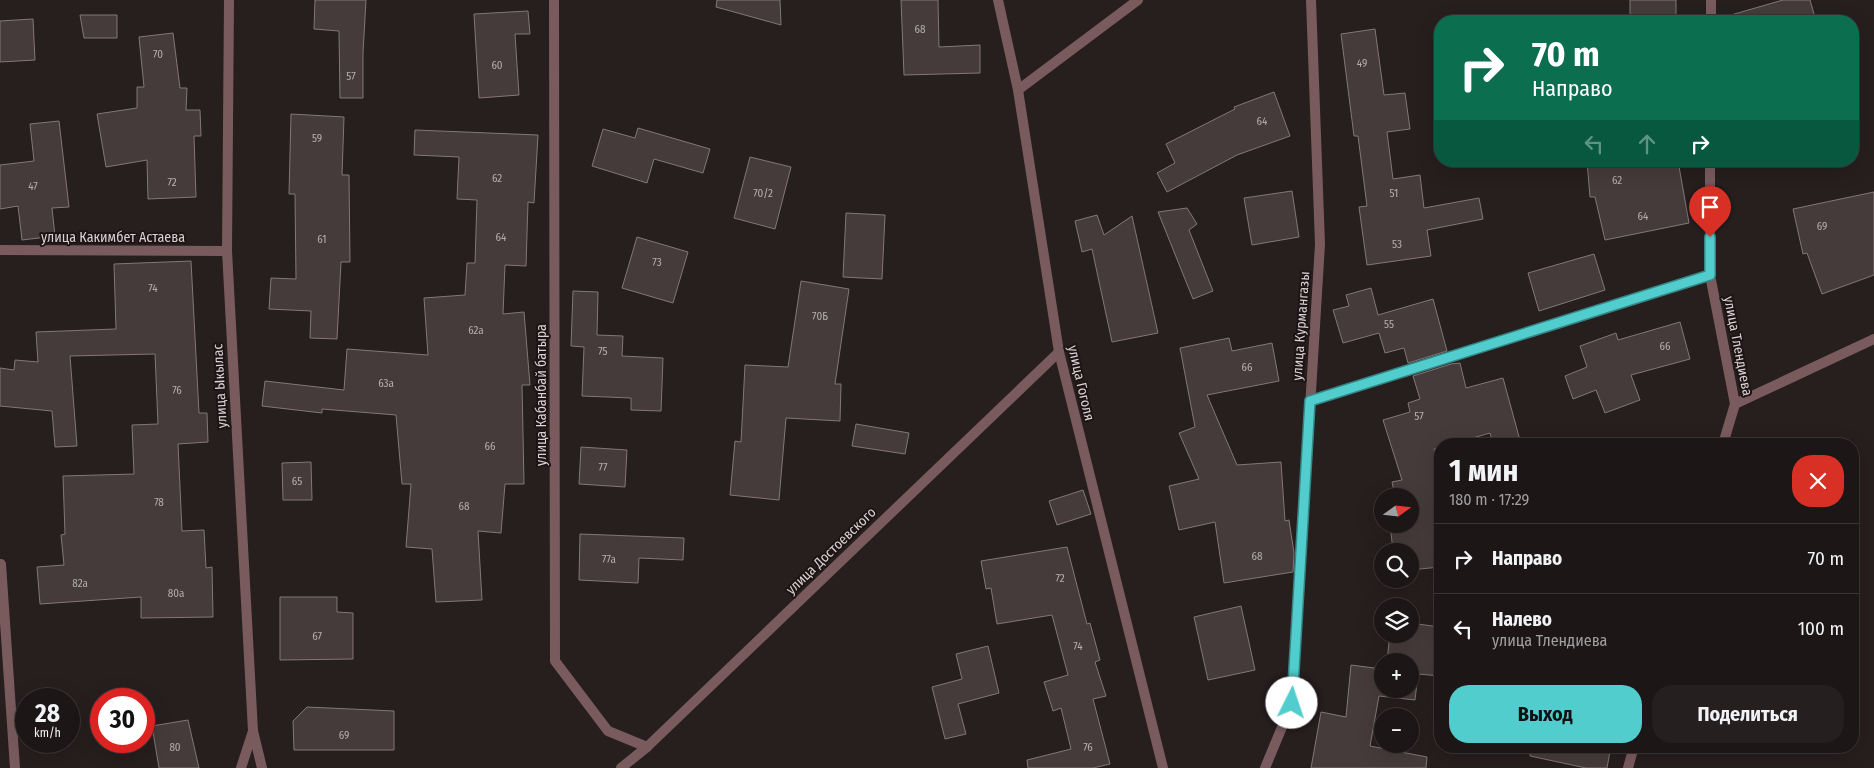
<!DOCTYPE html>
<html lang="ru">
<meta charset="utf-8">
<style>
:root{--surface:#1d1616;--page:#251f1f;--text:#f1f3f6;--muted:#a09fa1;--line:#3b3535;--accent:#52cdcd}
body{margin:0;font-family:"Fira Sans Condensed",sans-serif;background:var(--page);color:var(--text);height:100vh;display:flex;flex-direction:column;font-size:19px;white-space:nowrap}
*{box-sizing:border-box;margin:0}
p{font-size:16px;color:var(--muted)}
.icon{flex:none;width:28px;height:28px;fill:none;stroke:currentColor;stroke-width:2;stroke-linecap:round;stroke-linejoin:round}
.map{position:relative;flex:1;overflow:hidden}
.details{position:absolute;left:1434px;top:438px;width:425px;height:315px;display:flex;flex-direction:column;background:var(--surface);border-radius:20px;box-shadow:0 5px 20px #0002,0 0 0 1px var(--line)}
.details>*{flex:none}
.top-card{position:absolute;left:1434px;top:15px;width:425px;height:152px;border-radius:20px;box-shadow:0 5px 20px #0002,0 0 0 1px var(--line);background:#0b6e4f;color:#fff;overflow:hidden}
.needle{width:32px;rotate:75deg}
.buttons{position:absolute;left:1374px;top:488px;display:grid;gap:10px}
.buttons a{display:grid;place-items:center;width:45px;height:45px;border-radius:50%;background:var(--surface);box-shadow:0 5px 20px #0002,0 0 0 1px var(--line);font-size:25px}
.speed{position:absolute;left:15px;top:688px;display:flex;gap:10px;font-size:25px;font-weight:700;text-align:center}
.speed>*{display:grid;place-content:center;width:65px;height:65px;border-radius:50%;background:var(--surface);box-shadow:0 5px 20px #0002,0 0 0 1px var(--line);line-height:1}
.speed small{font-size:12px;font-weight:400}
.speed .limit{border:8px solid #d22;background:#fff;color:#111}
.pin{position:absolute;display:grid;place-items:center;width:42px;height:42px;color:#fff;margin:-51px -21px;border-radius:50% 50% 50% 0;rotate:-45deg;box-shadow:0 0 5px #0007}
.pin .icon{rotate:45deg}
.me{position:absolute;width:55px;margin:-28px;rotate:4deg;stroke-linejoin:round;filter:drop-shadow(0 0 4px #0008)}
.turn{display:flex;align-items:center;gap:18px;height:105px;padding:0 15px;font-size:22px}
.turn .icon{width:65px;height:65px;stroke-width:2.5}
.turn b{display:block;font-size:35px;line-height:42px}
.lanes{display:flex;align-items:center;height:48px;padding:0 15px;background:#0003;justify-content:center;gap:25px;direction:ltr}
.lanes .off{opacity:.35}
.round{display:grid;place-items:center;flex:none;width:52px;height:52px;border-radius:20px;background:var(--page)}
.head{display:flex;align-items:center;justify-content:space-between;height:85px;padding:0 15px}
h1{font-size:30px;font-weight:700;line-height:38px}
.action{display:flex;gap:10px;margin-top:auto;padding:10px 15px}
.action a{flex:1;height:58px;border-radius:20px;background:var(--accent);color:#111;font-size:20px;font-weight:700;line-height:58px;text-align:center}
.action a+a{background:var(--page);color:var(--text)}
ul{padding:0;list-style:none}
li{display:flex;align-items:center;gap:15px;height:70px;padding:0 15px;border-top:1px solid var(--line)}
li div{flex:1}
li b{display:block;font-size:19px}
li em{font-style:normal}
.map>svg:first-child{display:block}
.building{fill:#463b3b;stroke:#837777}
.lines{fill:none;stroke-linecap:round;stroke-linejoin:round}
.service{stroke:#7a5b5d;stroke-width:10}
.minor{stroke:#7a5b5d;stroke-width:10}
.route-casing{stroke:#358585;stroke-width:12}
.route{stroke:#52cdcd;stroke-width:9}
.labels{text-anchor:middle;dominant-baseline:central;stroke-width:4;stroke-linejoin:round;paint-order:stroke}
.number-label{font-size:11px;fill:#b5adad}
.street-label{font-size:14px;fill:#dad3d3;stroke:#1e1415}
</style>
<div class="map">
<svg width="1874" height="768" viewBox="0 0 1874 768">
<rect width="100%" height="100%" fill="#271e1e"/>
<g class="building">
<polygon points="315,0 366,0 363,53 363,98 340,98 339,31 314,29"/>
<polygon points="717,0 780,0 781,25 716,7"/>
<polygon points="901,0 938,0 939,47 980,45 980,73 904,75"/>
<rect x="1630" y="0" width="46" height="21"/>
<polygon points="1783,0 1810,0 1816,21 1731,21 1731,15"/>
<polygon points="528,11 530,34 515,34 519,95 479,98 474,14"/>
<polygon points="80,15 117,15 117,38 84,38"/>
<polygon points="33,19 35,60 0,62 0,21"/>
<polygon points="1375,29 1384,95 1405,93 1410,129 1387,132 1393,179 1420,175 1424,208 1479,198 1483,219 1427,230 1431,256 1367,265 1359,207 1367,206 1358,136 1354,136 1341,34"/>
<polygon points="173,33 180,88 187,88 186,110 200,110 201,136 194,136 196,197 148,199 147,160 106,167 97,114 137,108 137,87 144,87 139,37"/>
<polygon points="1274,92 1290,136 1237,155 1167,192 1157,173 1175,163 1166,144 1235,109 1234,107"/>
<polygon points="291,114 344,117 342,175 349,175 350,262 341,262 337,339 310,338 311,311 269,309 271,278 296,279 295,194 289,194"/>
<polygon points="59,121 69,207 52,208 55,236 22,240 18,206 0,209 0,165 34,161 30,124"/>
<polygon points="638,128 710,149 703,173 654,159 647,183 592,166 603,129 635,138"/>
<polygon points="415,130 538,135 534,203 528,202 526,266 505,265 503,314 524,312 530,385 522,385 524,484 505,484 501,533 478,531 482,600 436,602 432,549 406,547 411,484 402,484 396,415 322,409 322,413 262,406 265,381 344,390 347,349 428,355 424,298 465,295 467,263 475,263 477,200 457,199 459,157 414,155"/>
<polygon points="750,157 791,167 775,229 734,218"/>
<polygon points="1587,161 1678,161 1689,223 1605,240 1595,197 1590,197"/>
<polygon points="1292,191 1299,237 1252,245 1244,198"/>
<polygon points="1874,192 1874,275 1822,294 1807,253 1803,254 1793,209"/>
<polygon points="1187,208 1197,224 1189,230 1213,291 1193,299 1158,212"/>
<polygon points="846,213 885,215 882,279 843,277"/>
<polygon points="1097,215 1104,235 1132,216 1158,333 1112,342 1092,249 1082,252 1075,221"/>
<polygon points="637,237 688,252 673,303 622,288"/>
<polygon points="1594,254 1605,290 1539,311 1528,273"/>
<polygon points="191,261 199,413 207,413 208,442 178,444 182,531 204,530 206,568 212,567 213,617 141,618 141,597 40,604 37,567 64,565 61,535 65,534 63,476 134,474 132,425 158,424 155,354 70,356 77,446 55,447 52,411 0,406 0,368 14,370 15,360 38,362 36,332 116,329 114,264"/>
<polygon points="801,281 849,289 835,384 841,384 840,421 786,418 779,500 730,495 735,441 741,442 745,365 788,367"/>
<polygon points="1371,288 1378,315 1433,299 1447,351 1408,363 1404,348 1385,353 1379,333 1343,343 1333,310 1349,306 1346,295"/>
<polygon points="573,291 598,292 597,335 623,336 622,356 663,358 661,411 631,410 631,398 582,396 584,347 571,346"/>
<polygon points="1680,322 1690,359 1631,375 1640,400 1605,413 1596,390 1573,399 1565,376 1587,367 1580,346 1616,333 1618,340"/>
<polygon points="1229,338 1232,351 1272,343 1279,381 1207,395 1237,465 1281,462 1285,521 1289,520 1294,553 1293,572 1224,583 1215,522 1179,530 1169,486 1199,479 1179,433 1195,427 1180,348"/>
<polygon points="1460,363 1466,388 1503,378 1521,444 1493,444 1490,433 1452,444 1440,444 1440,447 1434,449 1440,477 1440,567 1410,570 1410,551 1393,551 1390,524 1410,524 1410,496 1395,496 1392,482 1402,480 1383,420 1410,412 1408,403 1420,399 1413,376 1451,364"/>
<polygon points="856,424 909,433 905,454 852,446"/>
<polygon points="581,447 627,450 625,487 579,484"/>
<polygon points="311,462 312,500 283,500 282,463"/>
<polygon points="1083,490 1091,514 1057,525 1049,501"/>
<polygon points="580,534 684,538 683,560 639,558 638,583 579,580"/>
<polygon points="1067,547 1087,624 1090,623 1100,660 1095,662 1106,696 1093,699 1110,764 1093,768 1028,768 1027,760 1071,749 1061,708 1053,711 1044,682 1068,675 1052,615 997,624 991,588 986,589 981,561"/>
<polygon points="280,597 337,597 337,612 353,613 353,659 280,660"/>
<polygon points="1241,606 1255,670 1208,680 1194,617"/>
<polygon points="1410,623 1440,627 1440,676 1418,674 1415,700 1379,696 1370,746 1427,757 1426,768 1311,768 1321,712 1346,717 1351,665 1382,669 1382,689 1410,689 1410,661 1387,661 1390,634 1410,634"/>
<polygon points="988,646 999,693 958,704 966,734 945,739 932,687 962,679 956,654"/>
<polygon points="307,707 394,711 394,750 294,750 293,721"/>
<polygon points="188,720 199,768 159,768 152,726"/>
<polygon points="1531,746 1611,746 1607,768 1586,768 1530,756"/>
</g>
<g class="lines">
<g class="service">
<polyline points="1,564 15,768"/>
<polyline points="241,768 253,731"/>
</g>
<g class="minor">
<polyline points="229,0 227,251 253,731 262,768"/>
<polyline points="554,0 555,661 608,731 647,747"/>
<polyline points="998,0 1018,90 1059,352 1163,768"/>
<polyline points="1711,21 1711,0"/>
<polyline points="1018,90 1138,0"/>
<polyline points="1710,161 1710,275 1735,404 1723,444"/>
<polyline points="0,250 227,251"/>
<polyline points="1310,401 1710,275"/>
<polyline points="1735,404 1874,339"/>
<polyline points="621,768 647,747 1059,352"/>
<polyline points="1265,768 1292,703 1320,244 1311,0"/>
<polyline points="1628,768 1634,746"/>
</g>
</g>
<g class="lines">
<g class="route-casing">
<polyline id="route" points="1292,703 1310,401 1710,275 1710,237"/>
</g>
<use href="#route" class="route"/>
</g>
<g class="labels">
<g class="number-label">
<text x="920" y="29">68</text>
<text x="158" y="54">70</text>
<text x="1362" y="63">49</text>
<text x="497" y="65">60</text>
<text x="351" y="76">57</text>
<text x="1262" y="121">64</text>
<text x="317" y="138">59</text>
<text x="497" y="178">62</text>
<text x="1617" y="180">62</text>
<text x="172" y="182">72</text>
<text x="33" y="186">47</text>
<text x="763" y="193">70/2</text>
<text x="1394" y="193">51</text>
<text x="1643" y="216">64</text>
<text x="1822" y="226">69</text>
<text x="501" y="237">64</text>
<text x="322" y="239">61</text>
<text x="1397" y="244">53</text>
<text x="657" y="262">73</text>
<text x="153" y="288">74</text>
<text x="820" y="316">70Б</text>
<text x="1389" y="324">55</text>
<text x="476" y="330">62а</text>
<text x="1665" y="346">66</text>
<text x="603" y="351">75</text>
<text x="1247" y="367">66</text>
<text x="386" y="383">63а</text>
<text x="177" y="390">76</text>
<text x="1419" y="416">57</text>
<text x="490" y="446">66</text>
<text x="603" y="467">77</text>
<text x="297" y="481">65</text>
<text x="159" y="502">78</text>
<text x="464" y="506">68</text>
<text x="1257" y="556">68</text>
<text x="609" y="559">77а</text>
<text x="1060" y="578">72</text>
<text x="80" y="583">82а</text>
<text x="176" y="593">80а</text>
<text x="317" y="636">67</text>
<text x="1078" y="646">74</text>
<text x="344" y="735">69</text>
<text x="175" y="747">80</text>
<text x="1088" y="747">76</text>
</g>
<g class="street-label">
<text x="113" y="237">улица Какимбет Астаева</text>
<text transform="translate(1301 326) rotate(-86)">улица Курмангазы</text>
<text transform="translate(1738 346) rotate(79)">улица Тлендиева</text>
<text transform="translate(1081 383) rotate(77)">улица Гоголя</text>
<text transform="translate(220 386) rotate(-93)">улица Ыкылас</text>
<text transform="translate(541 395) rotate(-90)">улица Кабанбай батыра</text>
<text transform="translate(831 551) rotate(-44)">улица Достоевского</text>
</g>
</g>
</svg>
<div class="buttons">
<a><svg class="needle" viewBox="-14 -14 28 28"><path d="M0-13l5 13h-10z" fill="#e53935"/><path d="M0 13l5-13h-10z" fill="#a09fa1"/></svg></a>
<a><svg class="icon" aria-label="search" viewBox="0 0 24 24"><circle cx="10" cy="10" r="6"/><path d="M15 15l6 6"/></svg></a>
<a><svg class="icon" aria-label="layers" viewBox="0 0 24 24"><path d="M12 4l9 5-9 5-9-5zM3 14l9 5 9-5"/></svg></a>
<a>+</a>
<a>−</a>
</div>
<div class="speed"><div>28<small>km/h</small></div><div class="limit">30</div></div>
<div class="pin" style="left:1710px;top:237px;background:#d93025"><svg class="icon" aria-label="arrive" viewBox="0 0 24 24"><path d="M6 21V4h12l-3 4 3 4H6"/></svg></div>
<svg class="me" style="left:1292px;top:703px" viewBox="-20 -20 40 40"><circle r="19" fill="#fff"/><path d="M0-13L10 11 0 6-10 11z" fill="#52cdcd"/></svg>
<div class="top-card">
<div class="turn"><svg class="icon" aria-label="right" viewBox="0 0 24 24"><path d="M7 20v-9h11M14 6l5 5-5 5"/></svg><div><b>70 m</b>Направо</div></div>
<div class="lanes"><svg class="icon off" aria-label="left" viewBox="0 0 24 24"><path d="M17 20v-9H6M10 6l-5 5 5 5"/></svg><svg class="icon off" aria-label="ahead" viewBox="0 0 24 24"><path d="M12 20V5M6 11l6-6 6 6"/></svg><svg class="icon" aria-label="right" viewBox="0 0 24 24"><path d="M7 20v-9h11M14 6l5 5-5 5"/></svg></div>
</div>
<section class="details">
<div class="head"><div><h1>1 мин</h1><p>180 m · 17:29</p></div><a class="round" style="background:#d93025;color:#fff"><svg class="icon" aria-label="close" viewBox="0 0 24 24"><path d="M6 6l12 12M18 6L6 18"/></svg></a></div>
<ul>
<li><svg class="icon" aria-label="right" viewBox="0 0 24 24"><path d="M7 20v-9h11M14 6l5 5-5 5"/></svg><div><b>Направо</b></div><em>70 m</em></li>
<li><svg class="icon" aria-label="left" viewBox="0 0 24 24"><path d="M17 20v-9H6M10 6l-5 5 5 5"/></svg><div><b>Налево</b><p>улица Тлендиева</p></div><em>100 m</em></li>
</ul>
<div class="action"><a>Выход</a><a>Поделиться</a></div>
</section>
</div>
